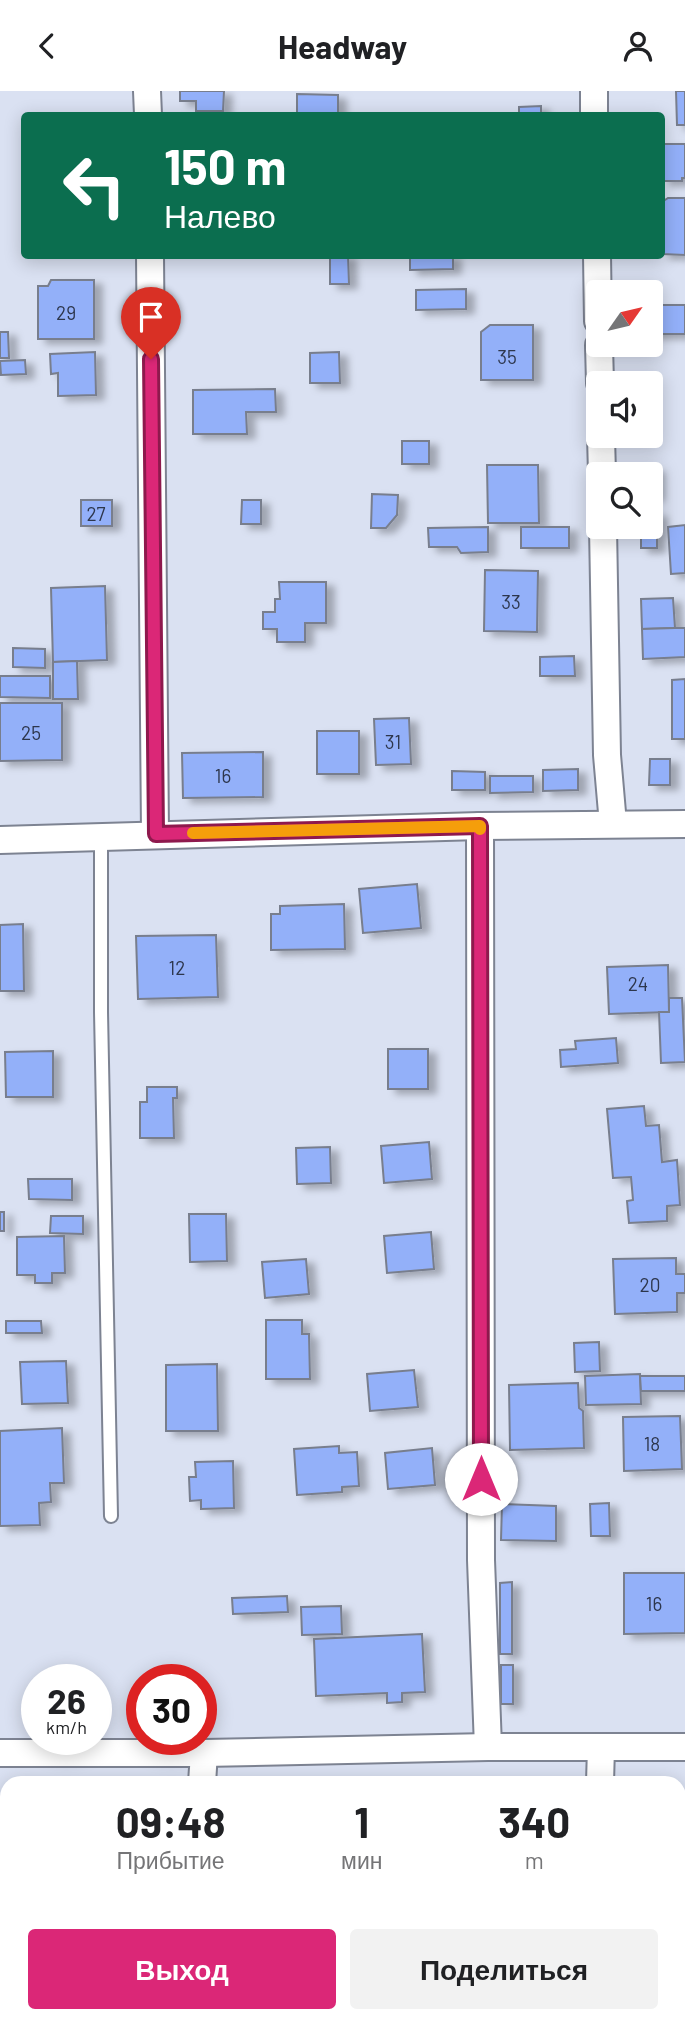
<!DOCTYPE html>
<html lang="ru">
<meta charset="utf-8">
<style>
:root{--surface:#fff;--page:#f2f2f2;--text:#202124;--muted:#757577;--accent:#db2777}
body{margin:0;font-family:Barlow,sans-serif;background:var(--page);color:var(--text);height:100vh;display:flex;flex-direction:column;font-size:26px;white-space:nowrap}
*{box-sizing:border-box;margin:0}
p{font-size:23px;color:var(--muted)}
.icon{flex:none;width:38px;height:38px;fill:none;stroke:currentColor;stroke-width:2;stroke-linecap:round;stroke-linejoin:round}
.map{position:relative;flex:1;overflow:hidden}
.drawer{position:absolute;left:0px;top:1685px;width:686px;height:247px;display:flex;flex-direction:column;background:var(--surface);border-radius:21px 21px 0 0;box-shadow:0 4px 18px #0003}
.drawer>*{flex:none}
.banner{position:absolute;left:21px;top:21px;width:644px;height:147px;border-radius:7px;box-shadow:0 4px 18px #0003;background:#0b6e4f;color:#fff;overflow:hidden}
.needle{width:46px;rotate:56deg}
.controls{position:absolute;left:586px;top:189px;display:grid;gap:14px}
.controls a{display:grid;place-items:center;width:77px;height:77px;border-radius:7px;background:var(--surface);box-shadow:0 4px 18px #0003;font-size:35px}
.speed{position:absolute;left:21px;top:1573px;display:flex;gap:14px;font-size:35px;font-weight:700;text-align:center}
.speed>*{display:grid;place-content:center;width:91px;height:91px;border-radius:50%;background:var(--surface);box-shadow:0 4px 18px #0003;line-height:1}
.speed small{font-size:18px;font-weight:400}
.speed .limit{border:10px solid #d22;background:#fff;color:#111}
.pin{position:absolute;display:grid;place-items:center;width:60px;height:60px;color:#fff;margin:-72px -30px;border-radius:50% 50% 50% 0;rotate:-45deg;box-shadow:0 0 7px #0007}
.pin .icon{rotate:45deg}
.me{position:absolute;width:77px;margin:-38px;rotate:0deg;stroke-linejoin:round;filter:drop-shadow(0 0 5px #0008)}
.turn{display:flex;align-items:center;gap:24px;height:147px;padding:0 28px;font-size:32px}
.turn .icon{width:91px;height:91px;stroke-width:2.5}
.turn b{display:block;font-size:49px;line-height:60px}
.eta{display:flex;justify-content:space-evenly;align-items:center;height:119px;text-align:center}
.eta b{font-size:42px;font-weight:700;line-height:49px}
.primary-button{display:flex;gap:14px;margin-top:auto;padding:14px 28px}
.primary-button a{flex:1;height:80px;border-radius:7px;background:var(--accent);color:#fff;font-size:28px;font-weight:700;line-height:80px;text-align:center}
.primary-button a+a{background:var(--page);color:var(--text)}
header{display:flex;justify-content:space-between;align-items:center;height:91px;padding:0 28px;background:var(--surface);font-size:32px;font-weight:700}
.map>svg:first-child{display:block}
.building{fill:#93b0f9;stroke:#787e8d;stroke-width:2;filter:url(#shadow)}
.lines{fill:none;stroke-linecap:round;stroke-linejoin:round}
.lane-casing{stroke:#7d8392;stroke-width:16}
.street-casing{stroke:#7d8392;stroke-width:30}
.lane{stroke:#fff;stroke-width:12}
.street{stroke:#fff;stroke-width:26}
.route-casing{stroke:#8e194d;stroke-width:18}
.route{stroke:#db2777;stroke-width:12}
.slow{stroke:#f59e0b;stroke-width:12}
.labels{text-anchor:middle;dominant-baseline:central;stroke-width:7;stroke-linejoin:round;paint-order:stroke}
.number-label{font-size:19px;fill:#2d364c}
</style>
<header><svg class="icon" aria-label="back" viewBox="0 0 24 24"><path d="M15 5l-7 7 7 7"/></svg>Headway<svg class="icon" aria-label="person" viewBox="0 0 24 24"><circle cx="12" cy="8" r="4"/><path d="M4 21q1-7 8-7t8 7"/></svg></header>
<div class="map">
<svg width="685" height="1931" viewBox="0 0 685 1931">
<defs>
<filter id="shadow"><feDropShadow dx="8" dy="4.5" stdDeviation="3.5" flood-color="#0004"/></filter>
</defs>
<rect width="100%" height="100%" fill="#dae1f2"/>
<g class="building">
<polygon points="180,0 224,0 223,20 196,20 196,10 180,10"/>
<polygon points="676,0 685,0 685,34 677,34"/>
<polygon points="297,3 338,4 338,24 297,24"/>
<polygon points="541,15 541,24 519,24 519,16"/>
<polygon points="662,53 685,53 685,87 682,87 682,90 662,90"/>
<polygon points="668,107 685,107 685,164 662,163 662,111"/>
<polygon points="330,164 348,164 349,193 330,193"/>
<polygon points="410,164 453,164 453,178 410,179"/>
<polygon points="51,189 94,189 94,248 38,248 38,195 48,195"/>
<polygon points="466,198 466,218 416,219 416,199"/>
<rect x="651" y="214" width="34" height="29"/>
<polygon points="490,234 533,234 533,289 481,289 481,241"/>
<polygon points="0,241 8,241 9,267 0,267"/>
<polygon points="95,261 96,304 58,305 58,282 51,283 50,263"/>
<polygon points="339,261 340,292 310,292 310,262"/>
<polygon points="25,269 26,283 1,284 0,270"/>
<polygon points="275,298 276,321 246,321 247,343 193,343 193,299"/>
<rect x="402" y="350" width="27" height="23"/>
<polygon points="487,374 538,374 539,432 488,432"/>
<polygon points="642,377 656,377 656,405 651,405 651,383 642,383"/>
<polygon points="372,403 398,404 397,424 386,437 371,437"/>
<rect x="81" y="409" width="31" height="26"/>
<polygon points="242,409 261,409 261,433 241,433"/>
<polygon points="651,422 659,422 659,443 641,443 641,436 651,436"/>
<polygon points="685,434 685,482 671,483 668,436"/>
<polygon points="488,436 488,461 461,462 457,456 429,456 428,437"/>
<rect x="521" y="436" width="48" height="21"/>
<rect x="641" y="443" width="16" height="14"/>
<polygon points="485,479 538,480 537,541 484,540"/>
<polygon points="279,491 326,491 326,532 305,532 305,551 277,551 277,538 263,538 263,521 275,521 275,508 280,508"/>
<polygon points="105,495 107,569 53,571 51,497"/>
<polygon points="673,507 675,537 642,538 641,508"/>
<polygon points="675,537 685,537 685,566 643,568 642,538"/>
<polygon points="13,557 45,558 45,577 13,576"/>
<polygon points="574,565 575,585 540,585 540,566"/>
<polygon points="77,570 78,608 53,608 53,571"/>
<polygon points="0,585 50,585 50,607 0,606"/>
<polygon points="685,588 685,648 672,648 672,589"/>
<polygon points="0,612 62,612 62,669 0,670"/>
<polygon points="409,627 411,673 376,674 374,628"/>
<rect x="317" y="640" width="42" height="43"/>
<polygon points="263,661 263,706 183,707 182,662"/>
<polygon points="650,668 670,668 670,694 649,694"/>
<polygon points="578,678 578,699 543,700 543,679"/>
<polygon points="452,680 485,681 485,699 452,699"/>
<polygon points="490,685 533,685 533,701 490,702"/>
<polygon points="417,793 421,837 363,842 359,798"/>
<polygon points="344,813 345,858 271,859 271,823 280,823 280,815"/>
<polygon points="23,833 24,900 0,900 0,834"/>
<polygon points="216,844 218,906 138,908 136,845"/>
<polygon points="668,874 669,921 609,923 607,876"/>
<polygon points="669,907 682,907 685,971 661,972 659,921 669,921"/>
<polygon points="616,947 618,972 561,976 560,959 576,958 575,950"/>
<rect x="388" y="958" width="40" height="40"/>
<polygon points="53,960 53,1006 6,1006 5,961"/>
<polygon points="147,996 177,996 177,1007 173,1007 174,1047 140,1047 140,1011 147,1011"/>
<polygon points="644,1015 646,1035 659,1034 662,1071 677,1069 680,1114 667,1115 667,1130 629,1132 627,1110 633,1109 631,1086 613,1087 607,1018"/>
<polygon points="429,1051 432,1088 384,1092 381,1055"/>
<polygon points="330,1056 331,1092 297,1093 296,1057"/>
<polygon points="28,1088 72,1088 72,1109 29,1108"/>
<rect x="0" y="1121" width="4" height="19"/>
<polygon points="189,1123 226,1123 227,1170 190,1171"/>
<polygon points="51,1125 83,1125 83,1143 50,1142"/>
<polygon points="431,1141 434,1178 387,1182 384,1145"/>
<polygon points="64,1145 65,1182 52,1182 52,1192 35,1192 35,1184 17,1184 17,1146"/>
<polygon points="676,1167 676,1183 685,1183 685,1202 677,1202 677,1221 615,1223 613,1168"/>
<polygon points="306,1168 309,1203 265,1207 262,1171"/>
<polygon points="266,1229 302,1229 302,1243 309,1243 310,1288 266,1288"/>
<polygon points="6,1230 41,1230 42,1242 6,1242"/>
<polygon points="599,1251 600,1280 575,1281 574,1252"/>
<polygon points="66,1270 68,1312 22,1313 20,1271"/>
<polygon points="217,1273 218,1340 166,1340 166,1274"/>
<polygon points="414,1279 418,1316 370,1320 367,1283"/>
<polygon points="640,1283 641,1313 586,1314 585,1285"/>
<polygon points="640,1285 685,1285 685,1300 641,1300"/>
<polygon points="578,1292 579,1317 583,1320 584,1357 510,1359 509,1294"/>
<polygon points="680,1325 682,1378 624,1380 623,1326"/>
<polygon points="62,1337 64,1392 50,1392 51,1411 39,1412 40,1434 0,1435 0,1340"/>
<polygon points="339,1355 339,1362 357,1361 359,1395 342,1396 342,1401 297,1404 294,1358"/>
<polygon points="432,1357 435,1394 388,1398 385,1362"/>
<polygon points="233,1370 234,1417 201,1418 201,1409 190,1410 189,1386 196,1386 195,1371"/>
<polygon points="609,1412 610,1445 591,1445 590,1413"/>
<polygon points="502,1413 556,1415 556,1450 501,1449"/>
<polygon points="624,1482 685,1482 685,1542 624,1543"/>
<polygon points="512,1491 512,1563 500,1563 500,1492"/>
<polygon points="287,1505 288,1521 233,1523 232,1507"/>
<polygon points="341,1515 342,1543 302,1544 301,1516"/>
<polygon points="422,1543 425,1601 402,1602 402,1611 387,1612 387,1602 316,1605 314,1548"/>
<rect x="501" y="1574" width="12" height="39"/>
<polygon points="685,1704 685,1761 679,1755 679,1710"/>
<polygon points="680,1922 680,1925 685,1925 685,1931 662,1931 662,1925 679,1925"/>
</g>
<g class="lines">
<g class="lane-casing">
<polyline id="lane" points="101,745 101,921 111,1425"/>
</g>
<g class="street-casing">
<g id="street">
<polyline points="147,0 148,24"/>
<polyline points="594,0 594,24"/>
<polyline points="150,164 155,743"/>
<polyline points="597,164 598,230"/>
<polyline points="599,254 600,292"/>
<polyline points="601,345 602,383"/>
<polyline points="603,436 607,664 613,733"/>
<polyline points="480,735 481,1469 488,1656"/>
<polyline points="0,749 480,735 685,733"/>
<polyline points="0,1662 204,1662 488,1656 685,1656"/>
<polyline points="202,1692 204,1662"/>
<polyline points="600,1692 601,1656"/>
<polyline points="186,1931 186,1925"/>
<polyline points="590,1931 590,1925"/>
</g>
</g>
<use href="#lane" class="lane"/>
<use href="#street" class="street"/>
</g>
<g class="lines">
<g class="route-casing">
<polyline id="route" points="151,268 156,743 480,735 481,1388"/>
</g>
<use href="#route" class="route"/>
<polyline class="slow" points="193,742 480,735 480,738"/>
</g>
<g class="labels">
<g class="number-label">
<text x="66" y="221">29</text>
<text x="507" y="265">35</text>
<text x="96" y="422">27</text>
<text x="511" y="510">33</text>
<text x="31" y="641">25</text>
<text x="393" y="650">31</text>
<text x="223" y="684">16</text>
<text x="177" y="876">12</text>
<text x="638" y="892">24</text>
<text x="650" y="1193">20</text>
<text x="652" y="1352">18</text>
<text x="654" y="1512">16</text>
</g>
</g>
</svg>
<div class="controls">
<a><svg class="needle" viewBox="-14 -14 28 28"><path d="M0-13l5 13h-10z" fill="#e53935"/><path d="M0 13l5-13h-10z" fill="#757577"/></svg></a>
<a><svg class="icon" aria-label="sound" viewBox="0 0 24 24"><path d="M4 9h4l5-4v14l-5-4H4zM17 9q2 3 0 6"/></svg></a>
<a><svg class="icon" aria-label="search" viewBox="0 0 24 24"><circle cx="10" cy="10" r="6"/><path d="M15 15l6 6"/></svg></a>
</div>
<div class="speed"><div>26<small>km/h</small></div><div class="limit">30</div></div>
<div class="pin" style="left:151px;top:268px;background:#d93025"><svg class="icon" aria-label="arrive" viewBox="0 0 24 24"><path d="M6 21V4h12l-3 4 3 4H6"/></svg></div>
<svg class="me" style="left:481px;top:1388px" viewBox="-20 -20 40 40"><circle r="19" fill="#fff"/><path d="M0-13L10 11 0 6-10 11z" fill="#db2777"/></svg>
<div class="banner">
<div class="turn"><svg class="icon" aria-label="left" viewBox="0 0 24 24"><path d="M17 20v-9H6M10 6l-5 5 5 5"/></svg><div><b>150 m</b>Налево</div></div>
</div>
<section class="drawer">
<div class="eta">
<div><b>09:48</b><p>Прибытие</p></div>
<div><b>1</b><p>мин</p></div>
<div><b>340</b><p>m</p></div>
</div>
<div class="primary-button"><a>Выход</a><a>Поделиться</a></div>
</section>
</div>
